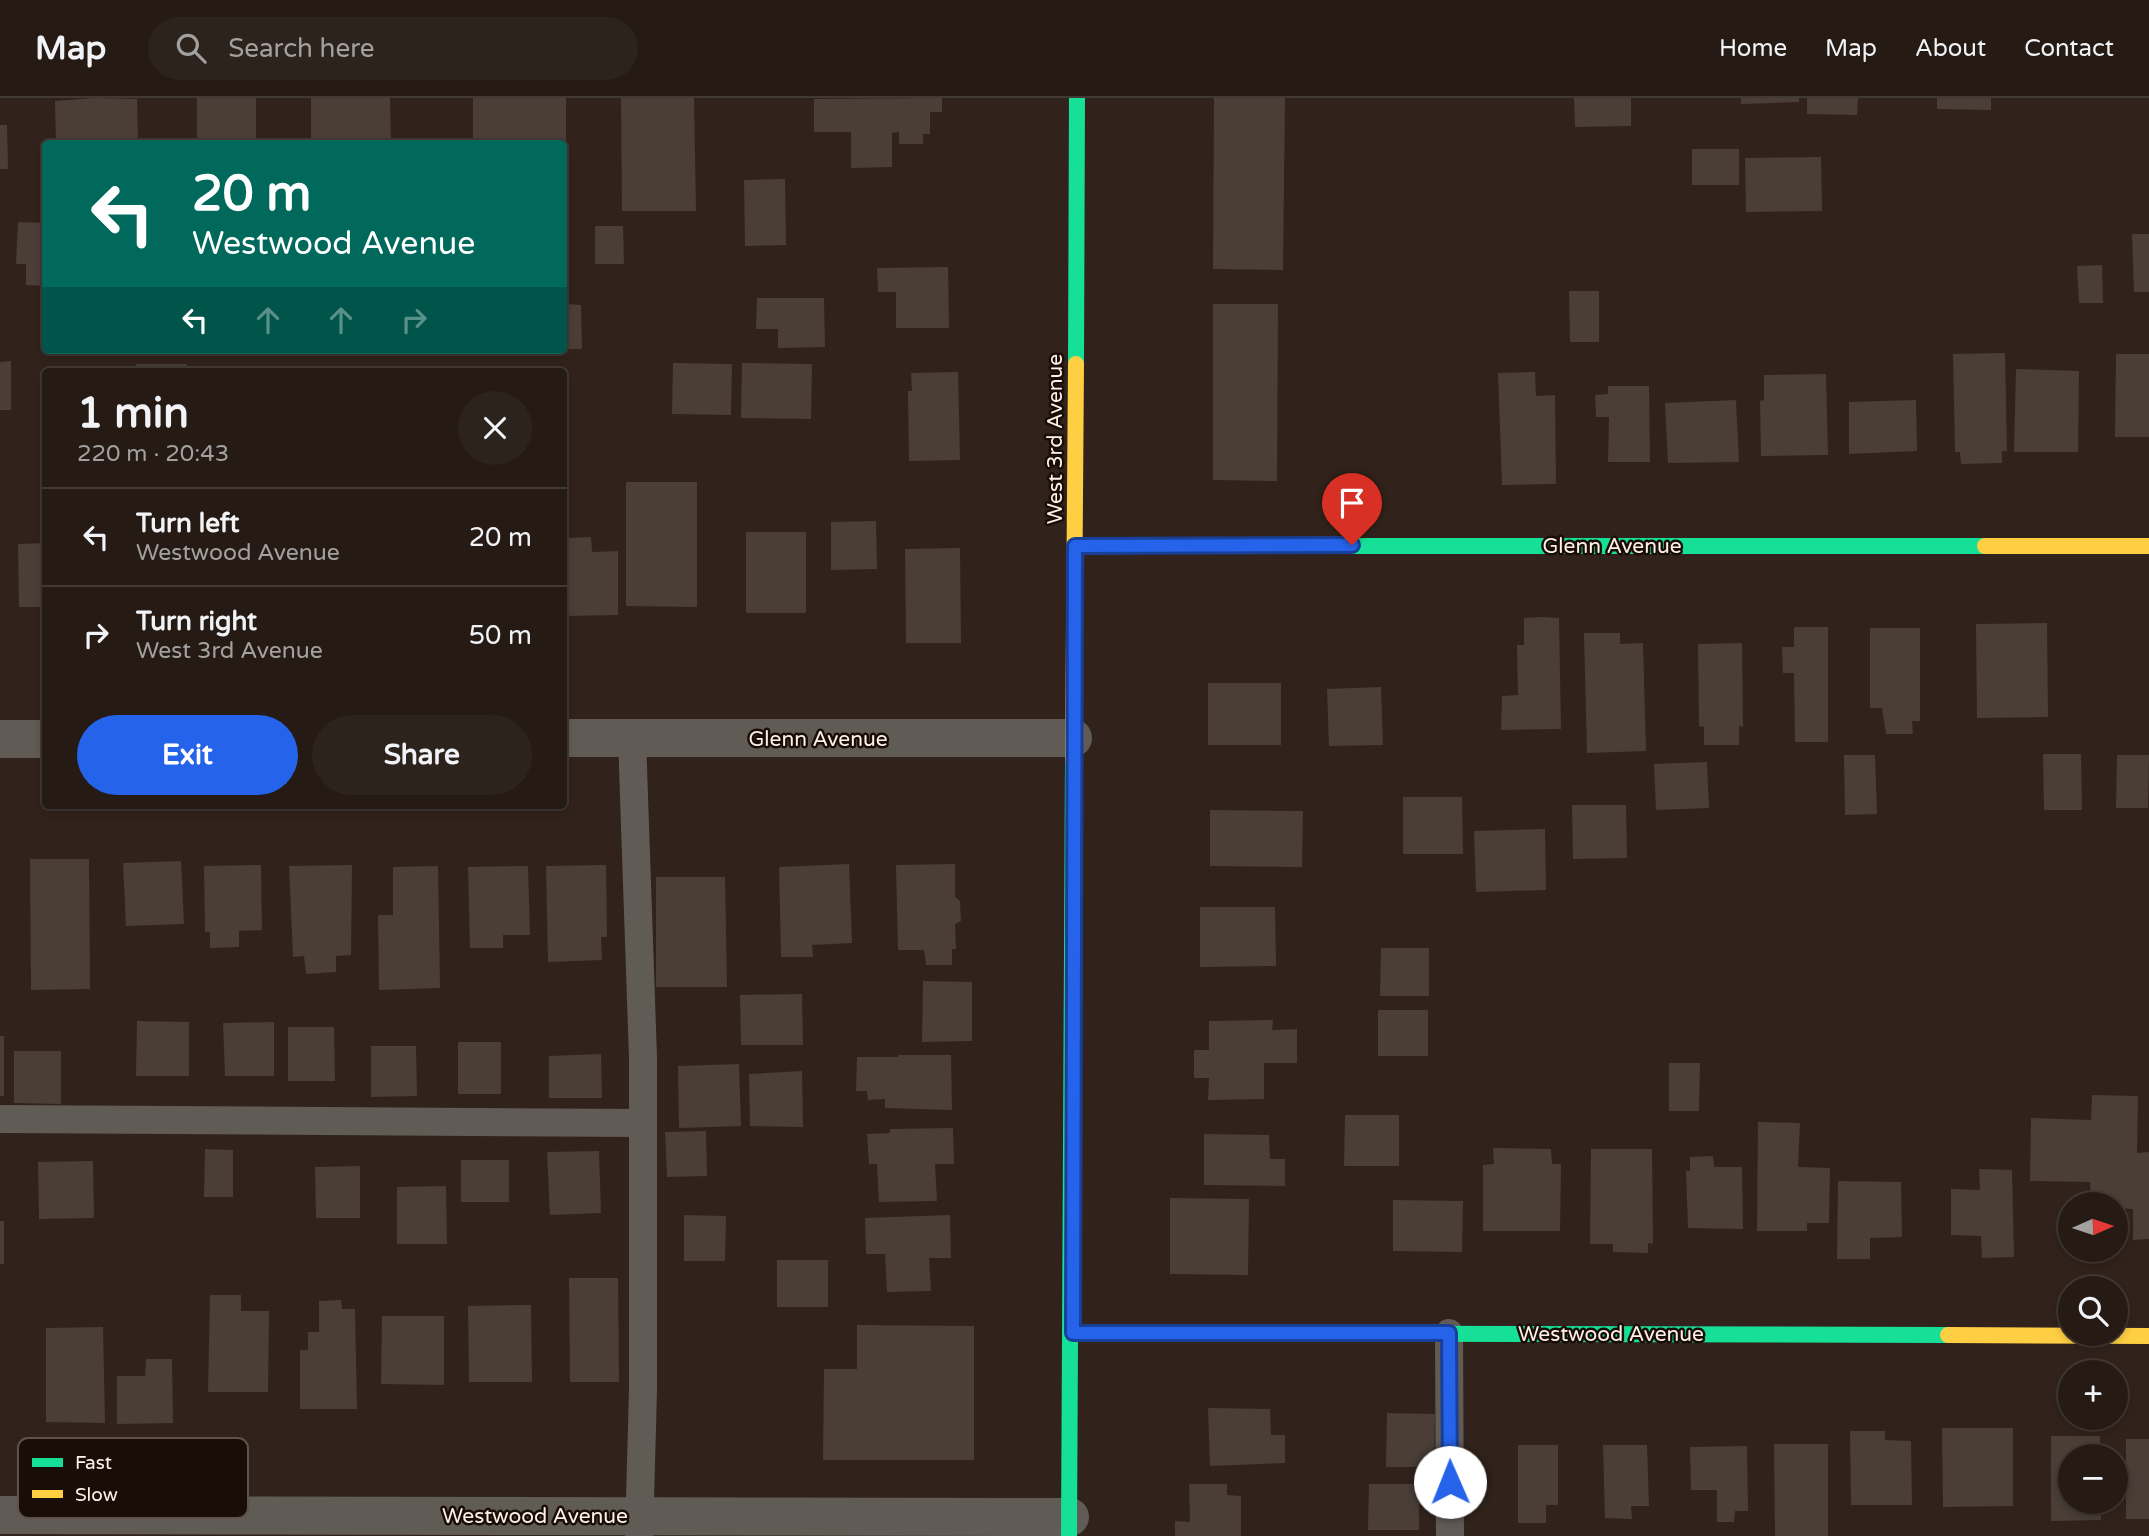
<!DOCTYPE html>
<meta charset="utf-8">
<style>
:root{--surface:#251a14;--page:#2d231d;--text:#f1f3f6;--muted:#a3a1a0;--line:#423834;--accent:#2563eb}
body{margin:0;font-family:"Varela Round",sans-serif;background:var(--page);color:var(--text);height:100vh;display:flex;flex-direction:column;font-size:26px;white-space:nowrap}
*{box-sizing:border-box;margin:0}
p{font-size:23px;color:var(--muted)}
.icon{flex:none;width:38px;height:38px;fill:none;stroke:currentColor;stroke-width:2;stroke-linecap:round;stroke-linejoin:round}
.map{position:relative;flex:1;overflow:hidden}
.sheet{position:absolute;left:42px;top:270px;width:525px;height:441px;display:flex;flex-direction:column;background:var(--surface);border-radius:7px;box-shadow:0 4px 10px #0003,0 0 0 2px var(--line)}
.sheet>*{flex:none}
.banner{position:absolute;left:42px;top:42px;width:525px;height:214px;border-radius:7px;box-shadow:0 4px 10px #0003,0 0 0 2px var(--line);background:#00695c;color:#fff;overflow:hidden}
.needle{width:46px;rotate:87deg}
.controls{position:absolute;left:2058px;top:1094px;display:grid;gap:14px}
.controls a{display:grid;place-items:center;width:70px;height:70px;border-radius:50%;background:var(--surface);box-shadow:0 4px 10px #0003,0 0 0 2px var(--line);font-size:35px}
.pin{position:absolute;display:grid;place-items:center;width:60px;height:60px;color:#fff;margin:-72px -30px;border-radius:50% 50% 50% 0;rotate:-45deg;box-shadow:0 0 7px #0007}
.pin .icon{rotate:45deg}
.me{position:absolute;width:77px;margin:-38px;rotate:359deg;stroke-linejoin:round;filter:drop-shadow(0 0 5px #0008)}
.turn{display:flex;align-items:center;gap:24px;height:147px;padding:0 35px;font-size:32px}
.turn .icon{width:91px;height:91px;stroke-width:2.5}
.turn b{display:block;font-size:49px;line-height:60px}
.lanes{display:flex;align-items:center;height:66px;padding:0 35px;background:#0003;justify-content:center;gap:35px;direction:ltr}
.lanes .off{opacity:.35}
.round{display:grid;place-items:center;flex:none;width:74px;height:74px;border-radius:37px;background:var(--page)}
.headline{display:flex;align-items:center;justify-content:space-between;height:119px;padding:0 35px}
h1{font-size:42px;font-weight:700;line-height:52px}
.primary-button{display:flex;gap:14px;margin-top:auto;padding:14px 35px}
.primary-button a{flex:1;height:80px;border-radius:42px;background:var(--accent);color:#fff;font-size:28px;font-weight:700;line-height:80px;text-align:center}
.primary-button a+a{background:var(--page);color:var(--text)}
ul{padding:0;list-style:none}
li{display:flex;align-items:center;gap:21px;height:98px;padding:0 35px;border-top:2px solid var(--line)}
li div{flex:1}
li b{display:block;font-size:26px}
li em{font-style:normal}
header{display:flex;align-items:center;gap:42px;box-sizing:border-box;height:98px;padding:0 35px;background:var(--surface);border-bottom:2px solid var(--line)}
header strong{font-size:33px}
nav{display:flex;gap:38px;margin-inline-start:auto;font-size:24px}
.search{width:490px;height:63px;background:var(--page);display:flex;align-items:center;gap:18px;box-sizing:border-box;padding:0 24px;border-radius:38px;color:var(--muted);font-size:26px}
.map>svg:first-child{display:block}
.building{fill:#4a3e37}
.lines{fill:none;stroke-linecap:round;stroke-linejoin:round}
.lane{stroke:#615b56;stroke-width:28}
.street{stroke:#615b56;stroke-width:38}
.fast{stroke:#16e098;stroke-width:16}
.slow{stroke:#ffcf43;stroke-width:16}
.route-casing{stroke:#184099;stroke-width:18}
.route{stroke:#2563eb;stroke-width:12}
.labels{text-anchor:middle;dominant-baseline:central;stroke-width:5;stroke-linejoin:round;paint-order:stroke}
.street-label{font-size:21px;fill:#fff0e8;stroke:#190e07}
.key{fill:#190e07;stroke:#5e524a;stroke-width:2}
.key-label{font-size:19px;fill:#fff0e8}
</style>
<header>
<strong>Map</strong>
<div class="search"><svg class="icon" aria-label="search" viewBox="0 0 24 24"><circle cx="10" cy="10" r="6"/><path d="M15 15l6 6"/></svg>Search here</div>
<nav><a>Home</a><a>Map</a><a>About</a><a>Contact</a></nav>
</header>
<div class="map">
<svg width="2149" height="1438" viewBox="0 0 2149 1438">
<rect width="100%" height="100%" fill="#31231b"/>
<g class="building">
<polygon points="95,0 137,1 138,46 56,45 55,3"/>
<rect x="197" y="0" width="59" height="46"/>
<polygon points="311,0 390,0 391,46 311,46"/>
<polygon points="473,0 566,0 566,56 564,56 564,46 473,46"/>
<polygon points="621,0 694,0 696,113 622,113"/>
<polygon points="942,0 942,14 930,14 930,36 923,36 923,46 899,46 899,34 892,35 892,69 851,70 851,34 814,34 814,1"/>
<polygon points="1214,0 1285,0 1283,172 1213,171"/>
<polygon points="1574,0 1631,0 1631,28 1575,29"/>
<polygon points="1741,0 1799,0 1799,4 1741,6"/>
<polygon points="1807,0 1858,0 1857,17 1807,16"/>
<polygon points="1937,0 1991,0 1991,12 1937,11"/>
<polygon points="0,27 7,27 8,71 0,71"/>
<rect x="1692" y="51" width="47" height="36"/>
<polygon points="1821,59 1822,113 1746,114 1745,60"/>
<polygon points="785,81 786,147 745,148 744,82"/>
<polygon points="18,124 46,125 46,188 26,187 26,166 16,166"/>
<polygon points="595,128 623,128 624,166 595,166"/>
<polygon points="2132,136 2149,136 2149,194 2134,194"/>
<polygon points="2102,167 2103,205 2079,205 2077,168"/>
<polygon points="948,169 949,230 896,230 896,194 878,194 877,170"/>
<polygon points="1569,193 1599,193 1599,244 1570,244"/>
<polygon points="757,200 824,200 825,249 778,250 778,231 756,231"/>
<polygon points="564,206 581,207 582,251 564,251"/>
<polygon points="1213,206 1278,206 1277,383 1213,382"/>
<polygon points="2005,255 2007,353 2002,353 2002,365 1961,366 1960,354 1955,354 1953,256"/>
<polygon points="2116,256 2149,256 2149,339 2115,339"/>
<polygon points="11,263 11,312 0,312 0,264"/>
<polygon points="673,265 732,266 731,317 672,316"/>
<polygon points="742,265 812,266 811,321 741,320"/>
<rect x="136" y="266" width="51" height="7"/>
<rect x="226" y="268" width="46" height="5"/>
<polygon points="2016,271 2079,273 2078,354 2014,354"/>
<polygon points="958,274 960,362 909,363 908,293 912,293 911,275"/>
<polygon points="1535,274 1536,298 1555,297 1556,386 1502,387 1498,275"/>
<polygon points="1826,276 1828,357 1761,358 1760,303 1764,302 1764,277"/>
<polygon points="1608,288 1649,288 1650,364 1608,364 1609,319 1596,319 1595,297 1608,296"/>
<polygon points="1736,302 1739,364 1668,365 1665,305"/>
<polygon points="1916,302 1917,353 1849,356 1849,304"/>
<polygon points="626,384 697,384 697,509 626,508"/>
<polygon points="876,423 877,471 831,472 831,424"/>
<rect x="746" y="434" width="60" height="81"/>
<polygon points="591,439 592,454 618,453 618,517 564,518 565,440"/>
<polygon points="46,445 46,509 19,509 18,446"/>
<polygon points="960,450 961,545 906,545 905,451"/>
<polygon points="1542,519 1559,520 1561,631 1501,632 1502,598 1518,597 1517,547 1524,547 1524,520"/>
<polygon points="2047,525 2048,619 1977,620 1976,526"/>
<polygon points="1794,529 1828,529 1828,644 1795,644 1794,575 1783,575 1782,549 1794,549"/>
<polygon points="1870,530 1920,530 1920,623 1912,623 1913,636 1886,636 1882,610 1870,610"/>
<polygon points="1584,535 1620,535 1620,546 1643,545 1646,653 1587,655"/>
<polygon points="1742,545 1743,629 1739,628 1739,647 1704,647 1704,629 1699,628 1698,546"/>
<rect x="1208" y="585" width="73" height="62"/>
<polygon points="1381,589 1383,647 1329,648 1327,591"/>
<polygon points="2043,656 2081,656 2082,712 2044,712"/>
<polygon points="1844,657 1875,657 1877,716 1845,717"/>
<polygon points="2117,657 2149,657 2148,710 2116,710"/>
<polygon points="1707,664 1709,710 1656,712 1654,666"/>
<polygon points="1403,699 1462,699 1463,756 1403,756"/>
<polygon points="1572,707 1626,707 1627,760 1573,761"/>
<polygon points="1210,712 1303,713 1302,769 1210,768"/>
<polygon points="1545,731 1546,792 1476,794 1474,733"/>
<polygon points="30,761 89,761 90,891 31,892"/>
<polygon points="181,763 184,826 126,828 123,765"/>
<polygon points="849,766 852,845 812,847 813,859 781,859 779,769"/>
<polygon points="955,766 955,799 960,803 961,823 955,826 956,851 952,851 952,867 926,867 924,852 898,852 896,767"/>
<polygon points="261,767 262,832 239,833 239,849 210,850 210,834 205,834 204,768"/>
<polygon points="352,767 351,857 336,858 336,874 306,876 304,858 293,859 289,768"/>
<polygon points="606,767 607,839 601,839 602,862 548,864 546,768"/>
<polygon points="438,768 440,890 379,892 378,817 393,817 393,769"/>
<polygon points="528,768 530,837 503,837 503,850 470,850 468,769"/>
<polygon points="656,779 725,779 727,889 656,889"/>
<polygon points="1200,809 1275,809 1276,868 1200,869"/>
<polygon points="1381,850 1429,850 1429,898 1380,898"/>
<polygon points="923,883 972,884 972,943 922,944"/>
<polygon points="802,896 803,947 741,947 740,897"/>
<rect x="1378" y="912" width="50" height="46"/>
<polygon points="1273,922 1272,932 1297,931 1297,965 1264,965 1264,1001 1208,1002 1209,980 1194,980 1194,952 1209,952 1209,923"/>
<polygon points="137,923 189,924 189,978 136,978"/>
<polygon points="274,924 274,978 225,978 223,925"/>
<polygon points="288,929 334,929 335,983 288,983"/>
<rect x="0" y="938" width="4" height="60"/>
<rect x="458" y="944" width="43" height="52"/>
<polygon points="371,948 416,948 417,998 371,999"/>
<polygon points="14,953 61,953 61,1006 14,1005"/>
<polygon points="601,956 602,1000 549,1000 549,958"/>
<polygon points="898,957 951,957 952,1012 885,1010 885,1001 868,1002 867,993 856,993 857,959 898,959"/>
<polygon points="1669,965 1700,965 1699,1013 1669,1013"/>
<polygon points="739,966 741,1028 679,1030 678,968"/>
<polygon points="802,973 803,1029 750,1028 749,976"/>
<polygon points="2092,997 2138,998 2137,1055 2149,1054 2149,1141 2133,1142 2133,1111 2116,1110 2116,1106 2091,1106 2090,1084 2030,1083 2031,1020 2091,1022"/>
<polygon points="1345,1017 1399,1017 1399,1068 1344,1068"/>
<polygon points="1758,1024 1800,1025 1798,1069 1830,1070 1829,1125 1807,1125 1807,1133 1757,1133"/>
<polygon points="953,1030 954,1066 935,1066 937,1103 879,1104 877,1066 869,1066 867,1036 890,1035 890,1031"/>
<polygon points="706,1033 707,1078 667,1079 665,1034"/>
<polygon points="1204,1036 1269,1037 1270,1061 1285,1061 1285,1088 1204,1087"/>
<polygon points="1493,1050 1551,1051 1552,1066 1561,1066 1560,1133 1483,1133 1483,1067 1494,1066"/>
<polygon points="205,1051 233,1052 233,1099 204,1099"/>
<polygon points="1591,1051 1652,1051 1653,1146 1648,1145 1648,1155 1613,1154 1613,1146 1590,1146"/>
<polygon points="599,1053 601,1115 550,1117 547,1054"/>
<polygon points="1713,1058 1714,1069 1742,1069 1743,1131 1688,1130 1686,1073 1690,1073 1690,1059"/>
<rect x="461" y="1062" width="48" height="42"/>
<polygon points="93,1063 94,1120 39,1121 38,1064"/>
<polygon points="360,1068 360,1120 316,1120 315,1069"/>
<polygon points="1979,1071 2012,1072 2014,1159 1982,1160 1981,1138 1951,1137 1951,1091 1980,1092"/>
<polygon points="1838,1083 1901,1084 1902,1139 1870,1140 1870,1161 1837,1161"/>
<polygon points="446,1088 447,1146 397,1146 397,1089"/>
<polygon points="1170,1100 1249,1101 1248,1177 1170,1176"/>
<polygon points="1393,1102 1463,1103 1462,1154 1393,1153"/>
<polygon points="684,1117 726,1118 725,1163 684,1163"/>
<polygon points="950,1117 951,1160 929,1160 931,1193 887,1194 885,1156 866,1156 865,1120"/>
<rect x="0" y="1123" width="4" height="43"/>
<rect x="777" y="1162" width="51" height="47"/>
<polygon points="569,1180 618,1180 619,1284 570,1284"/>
<polygon points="210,1197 241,1197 241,1213 269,1213 268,1294 208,1294"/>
<polygon points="341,1202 342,1211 355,1211 357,1311 300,1311 300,1252 308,1252 308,1234 319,1234 319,1203"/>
<polygon points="531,1207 532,1284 469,1284 468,1208"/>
<polygon points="382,1218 444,1218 444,1287 381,1286"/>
<polygon points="857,1227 974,1228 974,1362 823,1362 824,1271 857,1271"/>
<polygon points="103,1229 105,1325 46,1324 46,1230"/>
<polygon points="146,1261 172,1261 173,1325 117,1326 117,1278 145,1278"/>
<polygon points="1208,1310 1270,1311 1271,1337 1285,1337 1285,1365 1210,1368"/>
<polygon points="1387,1315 1435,1316 1434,1369 1386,1369"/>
<polygon points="1942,1330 2013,1330 2013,1408 1943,1409"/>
<polygon points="1850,1333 1885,1333 1885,1342 1911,1343 1912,1407 1851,1407"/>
<polygon points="2051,1338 2100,1338 2100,1358 2070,1358 2070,1404 2101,1404 2101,1422 2051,1423"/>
<rect x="2126" y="1341" width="23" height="80"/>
<polygon points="1774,1346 1828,1346 1828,1438 1775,1438"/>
<polygon points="1518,1347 1558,1347 1558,1407 1546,1407 1546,1425 1518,1425"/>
<polygon points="1603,1347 1647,1347 1649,1408 1631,1408 1632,1421 1605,1420"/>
<polygon points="1747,1348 1748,1413 1735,1413 1734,1424 1717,1424 1717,1392 1691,1392 1690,1349"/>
<polygon points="1189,1386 1227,1386 1227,1397 1241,1398 1241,1438 1175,1438 1175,1423 1190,1424"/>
<polygon points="1369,1386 1419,1386 1419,1432 1368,1432"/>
</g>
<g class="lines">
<g class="lane">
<polyline points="632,640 643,960 643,1292 639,1438"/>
<polyline points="0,1021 642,1025"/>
<polyline points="1449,1235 1450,1438"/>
</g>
<g class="street">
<polyline points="564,640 1073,640"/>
<polyline points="0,641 46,641"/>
<polyline points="0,1417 1070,1419"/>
</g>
<g class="fast">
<polyline points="1076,266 1077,0"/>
<polyline points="1075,448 1985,448"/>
<polyline points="1073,1235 1948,1237"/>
<polyline points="1069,1438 1073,661"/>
</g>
<g class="slow">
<polyline points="1985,448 2149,448"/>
<polyline points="1073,661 1076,266"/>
<polyline points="1948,1237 2149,1238"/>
</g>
</g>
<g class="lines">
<g class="route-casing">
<polyline id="route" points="1352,447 1075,448 1073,1235 1449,1235 1450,1384"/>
</g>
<use href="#route" class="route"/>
</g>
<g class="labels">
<g class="street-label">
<text transform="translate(1055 341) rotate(-90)">West 3rd Avenue</text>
<text x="1612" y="448">Glenn Avenue</text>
<text x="818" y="641">Glenn Avenue</text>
<text x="1611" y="1236">Westwood Avenue</text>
<text x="535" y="1418">Westwood Avenue</text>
</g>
</g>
<rect x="18" y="1340" width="230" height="80" rx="10" class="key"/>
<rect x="32" y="1360" width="31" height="9" fill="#16e098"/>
<rect x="32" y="1392" width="31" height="8" fill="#ffcf43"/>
<g class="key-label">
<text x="75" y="1371">Fast</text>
<text x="75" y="1403">Slow</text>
</g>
</svg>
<div class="controls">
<a><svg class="needle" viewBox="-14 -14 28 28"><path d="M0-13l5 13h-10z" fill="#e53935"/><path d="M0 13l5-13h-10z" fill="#a3a1a0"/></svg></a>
<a><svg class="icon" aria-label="search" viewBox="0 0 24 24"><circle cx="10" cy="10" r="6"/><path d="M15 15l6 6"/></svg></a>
<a>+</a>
<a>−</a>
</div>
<div class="pin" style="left:1352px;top:447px;background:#d93025"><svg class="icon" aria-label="arrive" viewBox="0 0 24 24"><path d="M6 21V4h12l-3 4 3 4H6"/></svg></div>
<svg class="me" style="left:1450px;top:1384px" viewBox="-20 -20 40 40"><circle r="19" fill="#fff"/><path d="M0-13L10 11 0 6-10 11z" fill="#2563eb"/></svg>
<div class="banner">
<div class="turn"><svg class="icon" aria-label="left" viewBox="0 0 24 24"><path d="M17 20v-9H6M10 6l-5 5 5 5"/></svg><div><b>20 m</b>Westwood Avenue</div></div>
<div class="lanes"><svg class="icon" aria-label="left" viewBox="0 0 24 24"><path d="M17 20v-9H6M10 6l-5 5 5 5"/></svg><svg class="icon off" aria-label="ahead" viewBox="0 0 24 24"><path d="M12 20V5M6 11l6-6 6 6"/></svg><svg class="icon off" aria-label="ahead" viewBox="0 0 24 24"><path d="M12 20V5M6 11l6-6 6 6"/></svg><svg class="icon off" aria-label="right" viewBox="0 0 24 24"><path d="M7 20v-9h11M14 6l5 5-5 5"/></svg></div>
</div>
<section class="sheet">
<div class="headline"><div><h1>1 min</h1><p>220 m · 20:43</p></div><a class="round"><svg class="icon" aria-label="close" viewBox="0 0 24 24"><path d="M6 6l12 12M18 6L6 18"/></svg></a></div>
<ul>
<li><svg class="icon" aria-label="left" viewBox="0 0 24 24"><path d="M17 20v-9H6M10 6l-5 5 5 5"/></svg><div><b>Turn left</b><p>Westwood Avenue</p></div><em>20 m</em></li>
<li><svg class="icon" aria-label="right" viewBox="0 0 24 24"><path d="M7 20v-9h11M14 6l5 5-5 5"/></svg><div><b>Turn right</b><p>West 3rd Avenue</p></div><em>50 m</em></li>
</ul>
<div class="primary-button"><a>Exit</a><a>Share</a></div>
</section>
</div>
